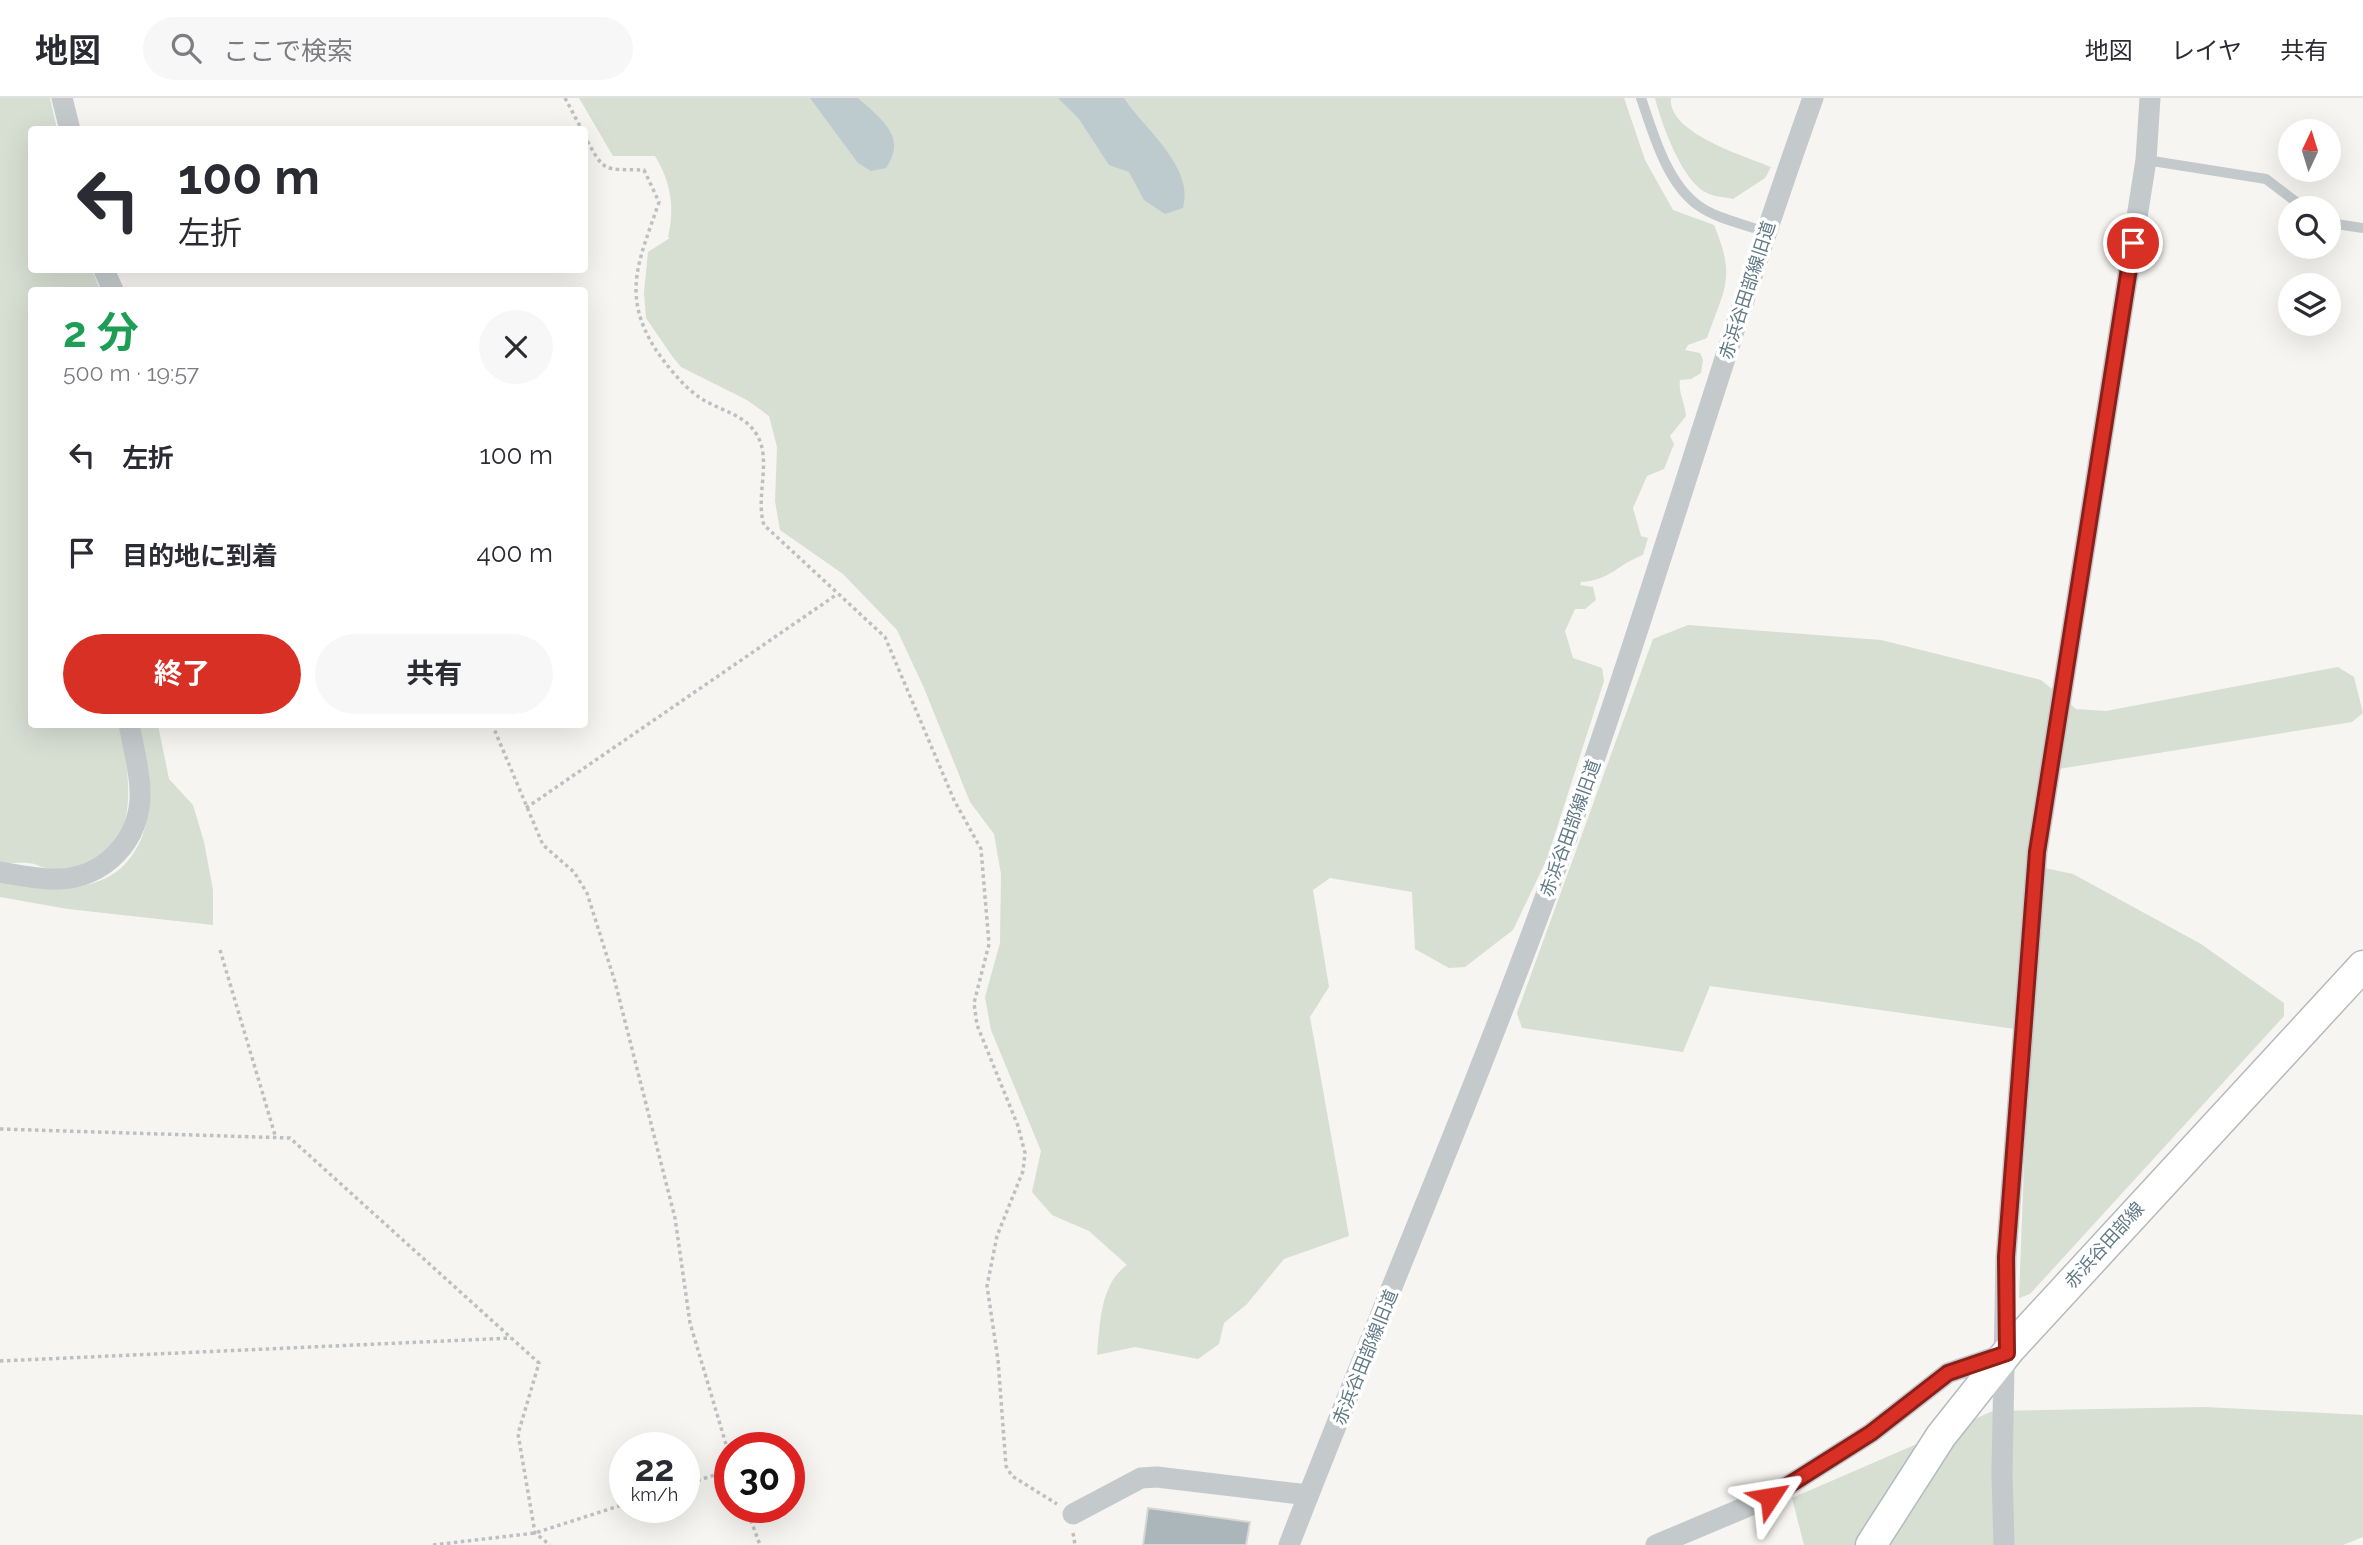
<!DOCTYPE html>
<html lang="ja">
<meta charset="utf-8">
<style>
:root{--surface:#fff;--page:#f7f7f7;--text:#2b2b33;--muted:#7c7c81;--line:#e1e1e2;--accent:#d93025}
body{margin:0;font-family:Raleway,"Noto Sans JP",sans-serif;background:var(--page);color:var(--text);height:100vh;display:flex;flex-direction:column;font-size:26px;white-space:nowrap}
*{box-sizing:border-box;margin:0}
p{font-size:23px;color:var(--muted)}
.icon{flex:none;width:38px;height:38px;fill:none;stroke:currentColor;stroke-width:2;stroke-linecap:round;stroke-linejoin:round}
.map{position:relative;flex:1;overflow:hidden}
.details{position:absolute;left:28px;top:189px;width:560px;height:441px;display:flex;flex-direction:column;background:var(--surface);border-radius:7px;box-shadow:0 7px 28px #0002}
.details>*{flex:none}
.top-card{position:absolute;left:28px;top:28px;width:560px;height:147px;border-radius:7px;box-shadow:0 7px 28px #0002;background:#fff;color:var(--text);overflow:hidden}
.needle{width:46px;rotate:4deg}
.controls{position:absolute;left:2278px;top:21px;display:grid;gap:14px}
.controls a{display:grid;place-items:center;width:63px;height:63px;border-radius:50%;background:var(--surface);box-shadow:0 7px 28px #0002;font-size:35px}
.speed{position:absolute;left:609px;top:1334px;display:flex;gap:14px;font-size:35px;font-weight:700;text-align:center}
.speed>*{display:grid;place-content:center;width:91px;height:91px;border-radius:50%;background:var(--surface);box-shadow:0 7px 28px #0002;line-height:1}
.speed small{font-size:18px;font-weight:400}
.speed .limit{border:10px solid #d22;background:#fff;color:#111}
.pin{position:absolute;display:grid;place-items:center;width:60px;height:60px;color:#fff;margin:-30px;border:4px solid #fff;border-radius:50%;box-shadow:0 2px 7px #0007}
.me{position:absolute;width:77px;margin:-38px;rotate:57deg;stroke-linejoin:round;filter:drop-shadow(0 0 5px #0008)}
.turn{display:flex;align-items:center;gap:24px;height:147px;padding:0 35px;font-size:32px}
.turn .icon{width:91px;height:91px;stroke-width:2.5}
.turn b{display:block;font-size:49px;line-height:60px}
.round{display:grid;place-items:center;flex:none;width:74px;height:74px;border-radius:37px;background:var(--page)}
.overview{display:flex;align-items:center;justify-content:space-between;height:119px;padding:0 35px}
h1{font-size:42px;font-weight:700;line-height:52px;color:#1e9e55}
.primary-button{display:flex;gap:14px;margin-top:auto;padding:14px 35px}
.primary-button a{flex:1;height:80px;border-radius:42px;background:var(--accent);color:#fff;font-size:28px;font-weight:700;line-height:80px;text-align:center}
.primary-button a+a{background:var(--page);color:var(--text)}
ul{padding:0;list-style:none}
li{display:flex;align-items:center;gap:21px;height:98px;padding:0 35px}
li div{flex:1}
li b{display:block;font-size:26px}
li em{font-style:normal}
header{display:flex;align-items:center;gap:42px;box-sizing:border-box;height:98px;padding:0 35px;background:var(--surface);border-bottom:2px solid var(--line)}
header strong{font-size:33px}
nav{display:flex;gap:38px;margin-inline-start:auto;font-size:24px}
.search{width:490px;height:63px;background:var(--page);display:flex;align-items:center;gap:18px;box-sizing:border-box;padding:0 24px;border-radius:38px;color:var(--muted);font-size:26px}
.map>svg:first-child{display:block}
.green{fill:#d7ded2}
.water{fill:#bdcbcf}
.building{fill:#abb6ba;stroke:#d7d7d4;stroke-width:2}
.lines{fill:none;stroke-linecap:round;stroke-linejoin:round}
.secondary-casing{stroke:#b4bbbf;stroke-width:33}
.path{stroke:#bdc0c2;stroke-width:3.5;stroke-dasharray:3.5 3.5;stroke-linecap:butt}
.lane{stroke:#c4c9cc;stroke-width:10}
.street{stroke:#c4c9cc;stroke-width:21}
.secondary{stroke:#fff;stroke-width:30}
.route-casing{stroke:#8d1f18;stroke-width:18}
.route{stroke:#d93025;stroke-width:12}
.labels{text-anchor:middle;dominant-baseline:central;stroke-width:7;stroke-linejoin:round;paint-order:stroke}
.street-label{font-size:18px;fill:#617a86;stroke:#fff}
</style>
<header>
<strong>地図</strong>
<div class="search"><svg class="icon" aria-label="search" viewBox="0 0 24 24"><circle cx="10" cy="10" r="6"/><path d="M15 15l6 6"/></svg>ここで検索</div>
<nav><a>地図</a><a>レイヤ</a><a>共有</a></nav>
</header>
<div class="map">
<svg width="2363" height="1447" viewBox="0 0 2363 1447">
<rect width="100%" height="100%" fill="#f6f5f1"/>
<g class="green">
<path d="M0,0h50l7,31 -25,1v140h60l8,20h-68v434l88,1c10,55 25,132 -53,144 -12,1 -21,0 -30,-4 -10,-4 -26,-1 -37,-2z"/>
<path d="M579,0h1045l21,62 28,50 41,15c22,53 11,62 -7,113l-19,7 -3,5 15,3 3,7 -2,13 -10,6 -11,1c-2,12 5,23 6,36l-16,20 4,8 -10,25 -17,7 -14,32 8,28 7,2 -5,17c-25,9 -32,25 -62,27l-1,3 13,2 3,13 -11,9h-10l-10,22 8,27 29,10 2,13 -57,178 -34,71 -48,37 -16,1 -34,-19 -3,-57 -82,-14 -17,12 16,97 -19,30 39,219 -65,23 -37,45 -23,19 -5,21 -21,15 -63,-12 -38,8c3,-31 3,-71 30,-90l-38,-34 -37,-16 -20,-23 9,-41 -50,-121 -6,-33 15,-54 1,-69 -7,-40 -24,-32 -46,-114 -27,-58 -54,-56 -63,-44 -5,-29 2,-54 -8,-31 -22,-16 -66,-33 -9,-11 -26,-38 -2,-25 4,-41 22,-14 -2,-1c7,-30 3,-55 -13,-81h-42z"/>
<path d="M1655,0h16c-4,35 74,58 100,69l-6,11 -32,21c-8,-2 -19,-2 -26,-6 -25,-11 -46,-71 -52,-95z"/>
<polygon points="1688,527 1881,542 2041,582 2076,611 2106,613 2338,569 2354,579 2363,615 2352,624 2046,673 2026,766 2073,776 2201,846 2284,905 2284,918 2030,1196 2019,1200 2029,933 1710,888 1683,954 1522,930 1517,915 1653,541"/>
<path d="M140,627h18l11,54 24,26 11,37 9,48v35l-145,-16 -68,-12v-15c73,13 138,12 150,-78 3,-24 -7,-55 -10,-79z"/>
<polygon points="2205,1309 2363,1317 2363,1439 2343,1447 1804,1447 1792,1400 1993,1313"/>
</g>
<g class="water">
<path d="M810,0h48c23,21 50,39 28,70l-15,3 -13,-8z"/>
<path d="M1058,0h66c20,31 71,69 59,110l-18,6 -21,-14 -15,-28 -20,-7 -30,-46z"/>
</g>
<polygon class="building" points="1148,1410 1250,1424 1246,1447 1143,1447"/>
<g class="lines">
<g class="secondary-casing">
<polyline id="secondary" points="1871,1447 1941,1338 2010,1251 2363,868"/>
</g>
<g class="path">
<polyline points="565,0 582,32"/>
<path d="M584,37c21,38 17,34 60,35l15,32c-19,57 -39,92 -3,148 11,16 27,36 43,47 20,14 45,16 58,38 15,25 -2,62 7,90l121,112 69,163 27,49 8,95 -15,59 3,22 41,101 7,27 -2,18 -26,65 -10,50 11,74 8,106 6,10 45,28"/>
<polyline points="492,626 543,747 574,774 587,795 615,884 675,1120 690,1225 730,1360"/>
<polyline points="526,710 836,497"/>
<polyline points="220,852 275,1037"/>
<polyline points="0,1031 290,1040 539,1265 518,1336 535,1435 550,1447"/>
<polyline points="0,1263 511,1240"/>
<polyline points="684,1387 730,1372"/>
<polyline points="746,1409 760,1447"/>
<polyline points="1073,1435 1075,1447"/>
<polyline points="433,1447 535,1435 625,1406"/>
</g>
<g class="lane">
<path d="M1641,0c12,35 26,86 58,108 18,13 46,18 66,26"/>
<polyline points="2146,62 2266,81 2304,110"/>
<polyline points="2329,125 2363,130"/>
</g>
<g class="street">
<polyline points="62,0 70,32"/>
<polyline points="104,172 113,192"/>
<path d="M0,774c18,3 36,7 54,7 50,2 89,-41 86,-90 -1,-21 -7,-44 -11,-65"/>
<polyline points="1073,1416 1141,1380 1157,1379 1308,1397"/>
<path d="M1289,1447c84,-217 176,-430 256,-647 98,-264 173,-535 268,-800"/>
<polyline points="1656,1447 1770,1399 1871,1335 1948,1275 2007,1255"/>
<polyline points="2004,1447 2002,1376 2006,1159 2037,754 2146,62 2150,0"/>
</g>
<use href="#secondary" class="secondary"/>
</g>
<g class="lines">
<g class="route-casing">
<polyline id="route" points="1770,1399 1871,1335 1948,1275 2007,1255 2006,1159 2037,754 2133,145"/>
</g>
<use href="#route" class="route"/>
</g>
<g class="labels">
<g class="street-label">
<text transform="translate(1747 192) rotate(-72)">赤浜谷田部線旧道</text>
<text transform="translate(1570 730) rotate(-70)">赤浜谷田部線旧道</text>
<text transform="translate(2104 1147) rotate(-48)">赤浜谷田部線</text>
<text transform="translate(1365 1259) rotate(-68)">赤浜谷田部線旧道</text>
</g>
</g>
</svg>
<div class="controls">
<a><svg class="needle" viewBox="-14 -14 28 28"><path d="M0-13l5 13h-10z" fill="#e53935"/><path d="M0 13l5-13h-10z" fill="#7c7c81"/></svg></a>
<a><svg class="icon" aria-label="search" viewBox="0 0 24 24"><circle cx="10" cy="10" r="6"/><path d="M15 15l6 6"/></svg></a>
<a><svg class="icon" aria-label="layers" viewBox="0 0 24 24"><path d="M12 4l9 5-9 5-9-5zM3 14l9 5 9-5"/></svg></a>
</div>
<div class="speed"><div>22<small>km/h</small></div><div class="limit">30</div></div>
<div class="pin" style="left:2133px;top:145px;background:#d93025"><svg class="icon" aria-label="arrive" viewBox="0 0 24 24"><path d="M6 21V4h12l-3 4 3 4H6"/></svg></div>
<svg class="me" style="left:1770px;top:1399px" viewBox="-20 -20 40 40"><path d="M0-17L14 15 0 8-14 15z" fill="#d93025" stroke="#fff" stroke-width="4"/></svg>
<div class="top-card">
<div class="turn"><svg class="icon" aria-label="left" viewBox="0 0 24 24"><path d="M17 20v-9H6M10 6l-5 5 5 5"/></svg><div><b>100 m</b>左折</div></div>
</div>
<section class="details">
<div class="overview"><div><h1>2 分</h1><p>500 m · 19:57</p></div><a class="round"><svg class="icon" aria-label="close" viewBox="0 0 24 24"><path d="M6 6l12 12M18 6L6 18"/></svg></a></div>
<ul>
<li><svg class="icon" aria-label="left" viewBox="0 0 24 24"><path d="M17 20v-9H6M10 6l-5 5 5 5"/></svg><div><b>左折</b></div><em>100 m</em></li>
<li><svg class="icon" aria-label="arrive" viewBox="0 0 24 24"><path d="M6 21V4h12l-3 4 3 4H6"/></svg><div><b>目的地に到着</b></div><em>400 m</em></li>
</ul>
<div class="primary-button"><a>終了</a><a>共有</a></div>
</section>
</div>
